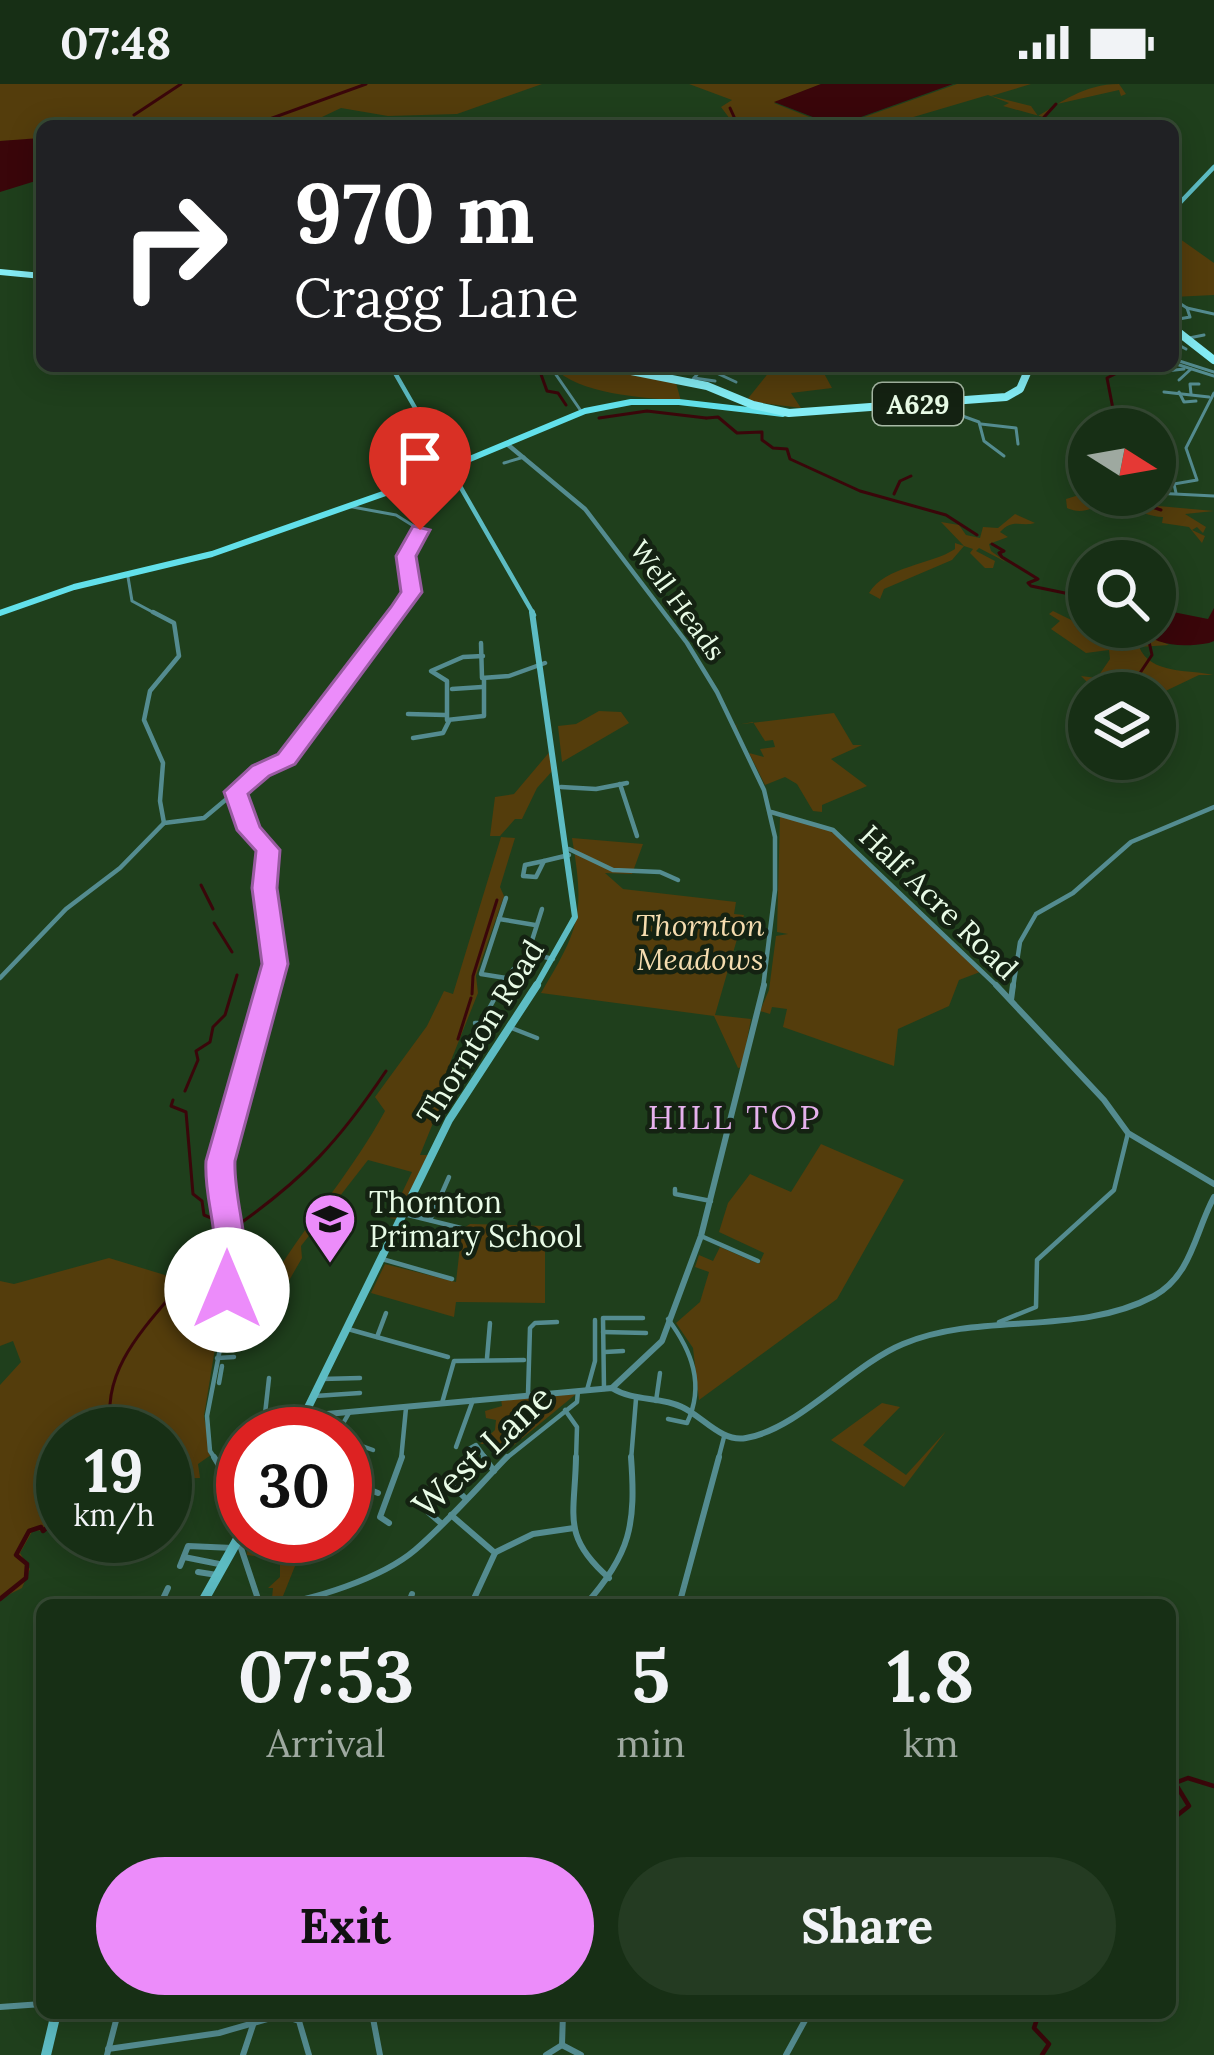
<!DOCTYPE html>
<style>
:root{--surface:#172f15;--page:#243b22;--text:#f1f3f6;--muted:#9ea9a0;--line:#364a34;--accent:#ec8cfa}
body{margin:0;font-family:Lora,serif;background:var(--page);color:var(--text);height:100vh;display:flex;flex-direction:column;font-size:45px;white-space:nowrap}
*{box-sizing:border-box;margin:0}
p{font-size:39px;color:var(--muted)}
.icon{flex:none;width:66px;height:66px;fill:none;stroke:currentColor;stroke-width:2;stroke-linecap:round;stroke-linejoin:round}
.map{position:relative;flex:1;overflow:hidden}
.details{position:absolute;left:36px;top:1515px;width:1140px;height:420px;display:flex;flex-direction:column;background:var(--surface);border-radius:18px;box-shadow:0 6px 30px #0003,0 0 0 3px var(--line)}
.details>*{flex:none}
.hud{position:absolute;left:36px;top:36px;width:1143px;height:252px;border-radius:18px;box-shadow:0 6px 30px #0003,0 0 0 3px var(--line);background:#202124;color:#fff;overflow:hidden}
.needle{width:78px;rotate:101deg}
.controls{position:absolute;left:1068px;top:324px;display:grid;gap:24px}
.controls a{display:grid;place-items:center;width:108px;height:108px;border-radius:50%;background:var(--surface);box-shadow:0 6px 30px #0003,0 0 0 3px var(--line);font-size:60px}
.speed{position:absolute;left:36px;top:1323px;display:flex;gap:24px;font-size:60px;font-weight:700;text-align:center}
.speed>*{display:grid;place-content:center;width:156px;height:156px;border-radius:50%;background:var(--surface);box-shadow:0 6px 30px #0003,0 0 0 3px var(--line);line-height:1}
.speed small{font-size:30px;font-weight:400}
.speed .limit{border:18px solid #d22;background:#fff;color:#111}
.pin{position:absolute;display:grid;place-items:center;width:102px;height:102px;color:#fff;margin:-123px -51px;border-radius:50% 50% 50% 0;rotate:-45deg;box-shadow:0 0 12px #0007}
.pin .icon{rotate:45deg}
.me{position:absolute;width:132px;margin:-66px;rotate:0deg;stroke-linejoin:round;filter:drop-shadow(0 0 9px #0008)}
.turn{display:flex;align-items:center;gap:42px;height:252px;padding:0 60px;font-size:54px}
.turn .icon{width:156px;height:156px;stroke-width:2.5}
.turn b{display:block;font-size:84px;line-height:102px}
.eta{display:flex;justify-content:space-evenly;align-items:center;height:204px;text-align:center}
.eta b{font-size:72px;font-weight:700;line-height:84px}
.button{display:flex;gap:24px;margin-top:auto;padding:24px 60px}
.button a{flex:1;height:138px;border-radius:72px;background:var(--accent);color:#111;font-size:48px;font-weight:700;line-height:138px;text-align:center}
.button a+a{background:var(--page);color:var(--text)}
.status{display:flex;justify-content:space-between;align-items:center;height:84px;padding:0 60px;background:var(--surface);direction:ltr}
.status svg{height:33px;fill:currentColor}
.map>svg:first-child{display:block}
.green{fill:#543d0c}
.water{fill:#3a060a}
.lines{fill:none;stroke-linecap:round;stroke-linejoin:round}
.stream-far1{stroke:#3a060a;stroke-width:3}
.stream{stroke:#3a060a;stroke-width:4.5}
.minor-far2{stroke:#548c90;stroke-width:3}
.minor-far1{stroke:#548c90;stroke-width:4.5}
.minor{stroke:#548c90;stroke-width:6}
.tertiary-far1{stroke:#548c90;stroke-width:4.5}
.tertiary{stroke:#548c90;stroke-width:6}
.secondary-far3{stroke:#5dbcc3;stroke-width:4.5}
.secondary-far2{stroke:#5dbcc3;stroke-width:6}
.secondary-far1{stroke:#5dbcc3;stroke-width:8}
.secondary{stroke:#5dbcc3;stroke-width:10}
.primary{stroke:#62e0ea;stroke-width:6}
.trunk-far1{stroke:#84ecf4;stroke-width:6}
.trunk{stroke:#84ecf4;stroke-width:8}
.route{fill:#ec8cfa;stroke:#995ba2;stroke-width:3}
.labels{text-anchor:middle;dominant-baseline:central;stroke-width:9;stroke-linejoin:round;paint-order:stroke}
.shield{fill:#142212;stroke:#a8baa6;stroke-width:3}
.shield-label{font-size:27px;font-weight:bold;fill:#e8fbe6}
.far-street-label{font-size:27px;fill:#e8fbe6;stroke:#142212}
.street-label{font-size:30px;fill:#e8fbe6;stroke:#142212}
.park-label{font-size:30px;font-style:italic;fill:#f5dcaf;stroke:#142212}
.poi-label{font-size:30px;fill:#e8fbe6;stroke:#142212;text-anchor:start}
.neighbourhood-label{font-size:33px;letter-spacing:3px;fill:#e6b1ed;stroke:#142212}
.near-street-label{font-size:36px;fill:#e8fbe6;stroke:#142212}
</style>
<div class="status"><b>07:48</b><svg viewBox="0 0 49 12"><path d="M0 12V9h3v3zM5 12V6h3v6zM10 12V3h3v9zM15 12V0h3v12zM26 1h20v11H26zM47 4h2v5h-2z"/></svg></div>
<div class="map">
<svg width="1214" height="1971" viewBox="0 0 1214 1971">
<rect width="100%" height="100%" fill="#1f3f1c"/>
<g class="green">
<polygon points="0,0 542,0 457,30 388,32 341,24 303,42 133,42 125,37 123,42 42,42 42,56 0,57"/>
<polygon points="689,0 821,0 774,19 832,42 715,42 730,35 721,23 732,16"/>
<path d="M957,0h74l-40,12 40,10 7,10c22,-13 46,-32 81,-32l7,10 -5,2 -2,-6 -62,14 -19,22h-4l9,-9 -40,-11 6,-3 -21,-8 -105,31h-44z"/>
<polygon points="1173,150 1214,179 1214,211 1173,213"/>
<path d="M552,282h50l102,20 -28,-3 5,18c-40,-4 -102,-6 -129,-35z"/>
<polygon points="774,282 820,282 832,304 791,309 801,324 746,317"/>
<path d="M1089,408l30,3 6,8 89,8 -29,3 21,13 -3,6 -6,-6 -5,3 13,6 -3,7 -13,-16 -27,-4 1,-6c-16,0 -31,-10 -48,-12 -18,-3 -29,12 -48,3l-1,-9z"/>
<path d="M1015,430l20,9c-14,4 -22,-5 -35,9l8,5 -19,7 2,7 15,11 -27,-14 -3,3 19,10 -2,7h-8l-15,-15 3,-4 -9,-3 -12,14 -68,29 -4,10 -11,-6c16,-27 62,-28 86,-44v-6l9,3 -23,-24 18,3 7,10 14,3 3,-11 15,1z"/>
<path d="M1053,527l63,31 -17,-15h35l35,18 -30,2c12,28 50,22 74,28h-14l-44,21 -57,-3 -17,-17 16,2 13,-19 -1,-9 -23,3 -35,-24 9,-8 -11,-7z"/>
<polygon points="599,627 621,628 629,639 562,678 558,642 576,640"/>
<polygon points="834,629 853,661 862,661 831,675 867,702 822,721 822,728 813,727 797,700 785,693 765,701 749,669 764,673 760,665 775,663 773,656 765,657 753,638 736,641 740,652 734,641"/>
<polygon points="552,665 554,685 537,704 522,735 515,735 500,752 490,752 495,713 514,710"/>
<polygon points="780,732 830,746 980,888 959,896 949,922 898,945 894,982 783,943 787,925 772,923 770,930 760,927 769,906 776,852 788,850 777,848"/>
<path d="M501,753l14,1 -15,49 4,9 -28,80 2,17 -36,90 -3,38 -6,2 -13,32h9l-33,64 -6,-1 22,-46 -44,-12 -67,86 1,12 -15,26 -11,2 2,-8 -6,2c35,-58 80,-108 113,-169l-10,-14 52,-71 17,-35 9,3z"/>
<path d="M572,754l71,6 -11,30 -27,-1 18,16 113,13 -2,12 10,1 -29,100 36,4 -9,48 -4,1 -24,-52 -173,-23c39,-65 44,-79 31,-155z"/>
<polygon points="821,1060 904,1096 837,1215 699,1316 693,1264 676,1239 700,1218 709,1188 695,1183 699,1171 713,1177 720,1163 759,1180 764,1169 719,1148 728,1119 750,1090 791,1108"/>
<polygon points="470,1140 545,1142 545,1219 456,1218 454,1233 371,1209 385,1180 456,1198 462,1145"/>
<polygon points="109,1174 224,1209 204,1332 211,1371 198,1380 200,1394 165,1395 165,1350 63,1350 63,1430 43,1447 33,1446 20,1469 30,1485 22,1504 0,1515 0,1301 21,1278 13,1257 0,1262 0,1197 14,1200"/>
<polygon points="576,1310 508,1366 503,1360 480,1360 495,1346 496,1336 486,1334 485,1327 502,1322 501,1315"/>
<polygon points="882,1319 900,1323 863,1361 906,1391 946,1347 904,1403 831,1356"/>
<polygon points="248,1452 307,1452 283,1512 272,1514 273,1504 268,1504 280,1493 280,1476 247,1471"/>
</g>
<g class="water">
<polygon points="821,0 953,0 836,42 774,18"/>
<polygon points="40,54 42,95 0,108 0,57"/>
<path d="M1214,524v33l-5,2c-30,5 -51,3 -75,-16h21v-13l7,5 6,-8 40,8z"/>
</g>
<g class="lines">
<g class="stream-far1">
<polyline points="730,24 735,35 754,42"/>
<polyline points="134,31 181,0"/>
<polyline points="731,36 733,42"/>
<polyline points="250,42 366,0"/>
<polyline points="1036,42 1056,20"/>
<polyline points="538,282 547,307 558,309 566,321"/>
<polyline points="1110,282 1119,288 1107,294 1114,330 1106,338 1116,345"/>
<polyline points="1114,328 1128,329"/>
<polyline points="599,334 647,327 706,334"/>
<polyline points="707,334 718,333 737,349 762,348 762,356 773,364 787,365 790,375 860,407 946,431 977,451"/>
<polyline points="894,410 900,397 911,392"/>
<polyline points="1143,420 1161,426"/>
<polyline points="992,460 1004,467 999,469 1002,473 1038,495 1028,499 1031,502 1089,514"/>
<polyline points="1137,609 1134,598 1152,571 1148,553"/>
<polyline points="201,801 213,825"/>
<polyline points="214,839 232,868"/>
<polyline points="472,910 473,892 497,816"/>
<polyline points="458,955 471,914"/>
<polyline points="185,1007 198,976 196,967 210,958 213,943 225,931 237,891"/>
<polyline points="173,1016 171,1022 186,1028 193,1110 202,1117 204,1131 216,1136"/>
<polyline points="218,1139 223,1155"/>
<path d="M235,1143c70,-49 104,-86 151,-156"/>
<path d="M96,1350l16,-4c-13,-59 34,-104 70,-147"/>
</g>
<g class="stream">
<polyline points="63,1403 52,1411 53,1420 63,1427"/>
<polyline points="0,1515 26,1494 27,1480 16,1471 29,1447 41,1443 43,1447 63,1430"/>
<polyline points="1170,1737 1189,1722 1175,1699 1188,1694 1214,1702"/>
<polyline points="1039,1929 1034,1944 1049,1960 1042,1971"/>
</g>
<g class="minor-far2">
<polyline points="1173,215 1187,224"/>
<polyline points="1173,236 1190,233 1187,224 1214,230"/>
<polyline points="1189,254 1204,251"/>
<polyline points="1173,258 1186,265"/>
<polyline points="1173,275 1214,288"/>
<polyline points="1173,279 1214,292"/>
<polyline points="550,282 581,327"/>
<polyline points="710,286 736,298"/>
<polyline points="1166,287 1184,285"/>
<polyline points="694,294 715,297"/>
<polyline points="1179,296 1191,285"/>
<polyline points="690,299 700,287 717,282"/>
<polyline points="1164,308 1209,313"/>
<polyline points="1179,308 1184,318 1196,317"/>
<polyline points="1191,310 1190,300 1199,300"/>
<polyline points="945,318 957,330 979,338 984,357 1004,372"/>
<polyline points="981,340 1016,344 1018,360"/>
<polyline points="504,379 524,373"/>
<polyline points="1155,409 1214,412"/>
<polyline points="1176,409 1174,400 1197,396 1186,364 1214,309"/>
<polyline points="347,422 396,431 420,446 406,472 410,512 396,531"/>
<polyline points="128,493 132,517 158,531"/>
</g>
<g class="minor-far1">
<polyline points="153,528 174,539 179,572 150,607 144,636 163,679 160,717 164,739"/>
<polyline points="481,559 482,594 509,592 545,579"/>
<polyline points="483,572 463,573 431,587 447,597 447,636 484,632 484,595"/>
<polyline points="452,605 482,603"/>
<polyline points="408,630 445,631"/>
<polyline points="413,654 443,649 449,637"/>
<polyline points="620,700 637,752"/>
<polyline points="561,703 596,705 627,699"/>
<polyline points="164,739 204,734 260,687 286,675 398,528"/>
<polyline points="569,765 613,786 660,788 678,796"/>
<polygon points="544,777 536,793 523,792 525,781"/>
<polyline points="544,777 569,771"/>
<polyline points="506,814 481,890 506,894"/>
<polyline points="542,825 528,869 553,875"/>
<polyline points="499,835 535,841"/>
<polyline points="0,894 66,825 120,784 164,739"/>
<polyline points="475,939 481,939 506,894 528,869"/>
<polyline points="509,943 537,954"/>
<polyline points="675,1105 675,1110 711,1117"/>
<polyline points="404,1130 461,1144"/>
<polyline points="430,1136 449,1093"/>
<polyline points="396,1146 454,1161"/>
<polyline points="701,1152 758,1177"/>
<polyline points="382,1175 452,1195"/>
<path d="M668,1235c24,32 37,66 19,104l-19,-4"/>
<polyline points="999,1238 1036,1223 1037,1176 1114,1106 1128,1049"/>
<polyline points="348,1245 448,1273"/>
<polyline points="603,1248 646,1249"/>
<polyline points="377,1253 386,1229"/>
<polyline points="605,1268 623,1267"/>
<polyline points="217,1274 234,1273"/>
<polyline points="487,1274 490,1239"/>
<polyline points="322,1295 360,1294"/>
<polyline points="219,1299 222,1282"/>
<polyline points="604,1305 603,1234 643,1234"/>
<polyline points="587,1306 595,1277 595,1236"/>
<polyline points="528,1310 530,1244 535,1239 557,1238"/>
<polyline points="315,1312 360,1309"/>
<polyline points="656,1317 660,1289"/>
<polyline points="442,1319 454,1277 524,1276"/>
<polyline points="565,1326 577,1343 576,1376"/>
<polyline points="268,1330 281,1330 271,1350"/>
<polyline points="254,1350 265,1330 269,1294"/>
<polyline points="337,1350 349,1329"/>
<polyline points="345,1356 373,1366"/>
<polyline points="456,1363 473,1316"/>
<polyline points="216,1376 210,1367 207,1332 225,1239 230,1174 219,1111 220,1077 274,886 265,804 268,766 249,746 235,708"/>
<polyline points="237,1376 243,1366"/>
<polyline points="401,1376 406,1324"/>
<polyline points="468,1376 467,1366 476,1361 487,1376"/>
<polyline points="504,1376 577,1318 578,1307"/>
<polyline points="631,1376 636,1315"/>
<polyline points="718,1376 724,1353"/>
</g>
<g class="minor">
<polyline points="214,1373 226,1393 237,1447"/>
<polyline points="468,1373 469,1382"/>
<polyline points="484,1373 494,1387"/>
<path d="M576,1373c-1,59 -15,79 33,121"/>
<polyline points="226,1393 238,1373"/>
<polyline points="345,1396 378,1409"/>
<polyline points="455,1404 466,1415"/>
<polyline points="231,1409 243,1411"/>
<polyline points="345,1419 361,1424"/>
<polyline points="430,1420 428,1428 442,1440"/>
<polyline points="451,1431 495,1469 471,1521"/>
<polyline points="389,1439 380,1433 402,1373"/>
<polyline points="345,1444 351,1446"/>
<polyline points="239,1458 260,1521"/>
<polyline points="496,1468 533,1450 574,1444"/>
<polyline points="184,1473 224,1481"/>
<polyline points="180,1482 188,1462 233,1464"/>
<polyline points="198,1488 217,1491"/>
<polyline points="160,1521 168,1504"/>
<path d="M269,1521c43,-4 113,-27 146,-55 33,-28 62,-62 92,-93"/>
<polyline points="408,1521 412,1510"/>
<path d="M585,1521c46,-51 51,-81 46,-148"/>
<polyline points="679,1521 719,1373"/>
<polyline points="0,1923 42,1920"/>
<polyline points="372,1929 380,1971"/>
<polyline points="562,1961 581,1971"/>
<polyline points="108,1965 219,1949 281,1931 299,1937 309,1971"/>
<polyline points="107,1971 118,1929"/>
<polyline points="243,1971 257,1929"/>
<polyline points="546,1971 562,1961 563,1929"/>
<polyline points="786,1971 809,1929"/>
</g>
<g class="tertiary-far1">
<polyline points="507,360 585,425 687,559 717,608 764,706 775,753 775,806 763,904"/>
<polyline points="771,728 833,746 999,904"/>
<polyline points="1013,904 1020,858 1036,830 1073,809 1131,758 1214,723"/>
</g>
<g class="tertiary">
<polyline points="996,901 1104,1016 1128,1049 1214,1100"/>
<polyline points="1011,916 1013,901"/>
<polyline points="612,1304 662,1257 701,1152 764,901"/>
<path d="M305,1332l307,-28c22,14 47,8 70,19 20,9 40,36 64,31 53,-9 106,-73 157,-94 78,-33 175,-7 251,-48 38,-21 41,-64 60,-99"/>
</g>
<g class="secondary-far3">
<polyline points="1173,126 1214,83"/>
<polyline points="391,282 534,531"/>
</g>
<polyline class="secondary-far2" points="532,528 575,833 535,904"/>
<polyline class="secondary-far1" points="295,1350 449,1036 537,901"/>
<g class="secondary">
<polyline points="201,1521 243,1446"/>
<polyline points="46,1971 56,1929"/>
</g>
<polyline class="primary" points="0,529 74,503 212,470 400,404 585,327 631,318 679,318 783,330"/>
<polyline class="trunk-far1" points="0,188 42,192"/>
<g class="trunk">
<polyline points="1173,244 1214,276"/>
<polyline points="606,282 707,302 753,321 789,329 1006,313 1020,305 1030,282"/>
</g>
</g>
<path class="route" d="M413,442l17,4 -14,26 6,36 -127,172 -26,12 -21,18 12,33 20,23 -3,38 11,76 -53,197c-2,44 23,98 3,138l-11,4 -10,-4c-8,-15 -2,-32 -2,-49 0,-30 -11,-57 -9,-89l56,-197 -10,-76 4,-37 -19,-21 -13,-38 28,-26 26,-12 113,-147 10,-15 -5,-36z"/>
<defs>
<g id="school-pin" transform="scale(2.7)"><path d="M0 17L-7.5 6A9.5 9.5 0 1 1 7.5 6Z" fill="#ec8cfa" stroke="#142212"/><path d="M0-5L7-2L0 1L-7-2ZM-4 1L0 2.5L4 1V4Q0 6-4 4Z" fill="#111"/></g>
</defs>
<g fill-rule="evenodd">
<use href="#school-pin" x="330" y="1135"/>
</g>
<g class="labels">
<rect class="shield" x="873" y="299" width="90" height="42" rx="9"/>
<g class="shield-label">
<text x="918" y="320">A629</text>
</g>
<g class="far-street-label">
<text transform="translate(678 516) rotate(54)">Well Heads</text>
</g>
<g class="street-label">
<text transform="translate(939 818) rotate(44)">Half Acre Road</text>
<text transform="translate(480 948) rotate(-58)">Thornton Road</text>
</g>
<g class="park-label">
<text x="700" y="841">Thornton<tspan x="700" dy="34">Meadows</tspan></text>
</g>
<g class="poi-label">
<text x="369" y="1118">Thornton<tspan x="369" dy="34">Primary School</tspan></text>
</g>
<g class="neighbourhood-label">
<text x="735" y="1033">HILL TOP</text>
</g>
<g class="near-street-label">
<text transform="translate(482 1367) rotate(-43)">West Lane</text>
</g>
</g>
</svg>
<div class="controls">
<a><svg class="needle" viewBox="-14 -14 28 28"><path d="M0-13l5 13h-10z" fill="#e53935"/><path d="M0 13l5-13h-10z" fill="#9ea9a0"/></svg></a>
<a><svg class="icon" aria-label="search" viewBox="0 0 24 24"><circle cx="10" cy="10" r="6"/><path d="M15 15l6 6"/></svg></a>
<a><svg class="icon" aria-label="layers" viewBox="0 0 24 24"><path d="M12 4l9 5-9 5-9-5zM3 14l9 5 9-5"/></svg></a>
</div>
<div class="speed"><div>19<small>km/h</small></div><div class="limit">30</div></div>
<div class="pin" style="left:420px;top:446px;background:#d93025"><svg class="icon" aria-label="arrive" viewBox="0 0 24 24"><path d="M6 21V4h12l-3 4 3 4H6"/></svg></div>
<svg class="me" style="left:227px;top:1206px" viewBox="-20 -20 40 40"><circle r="19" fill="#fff"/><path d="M0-13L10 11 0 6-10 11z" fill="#ec8cfa"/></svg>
<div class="hud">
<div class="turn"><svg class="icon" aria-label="right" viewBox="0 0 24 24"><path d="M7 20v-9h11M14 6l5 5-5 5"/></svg><div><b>970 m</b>Cragg Lane</div></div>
</div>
<section class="details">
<div class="eta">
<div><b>07:53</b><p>Arrival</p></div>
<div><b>5</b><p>min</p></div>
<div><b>1.8</b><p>km</p></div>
</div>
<div class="button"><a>Exit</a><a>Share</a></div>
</section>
</div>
